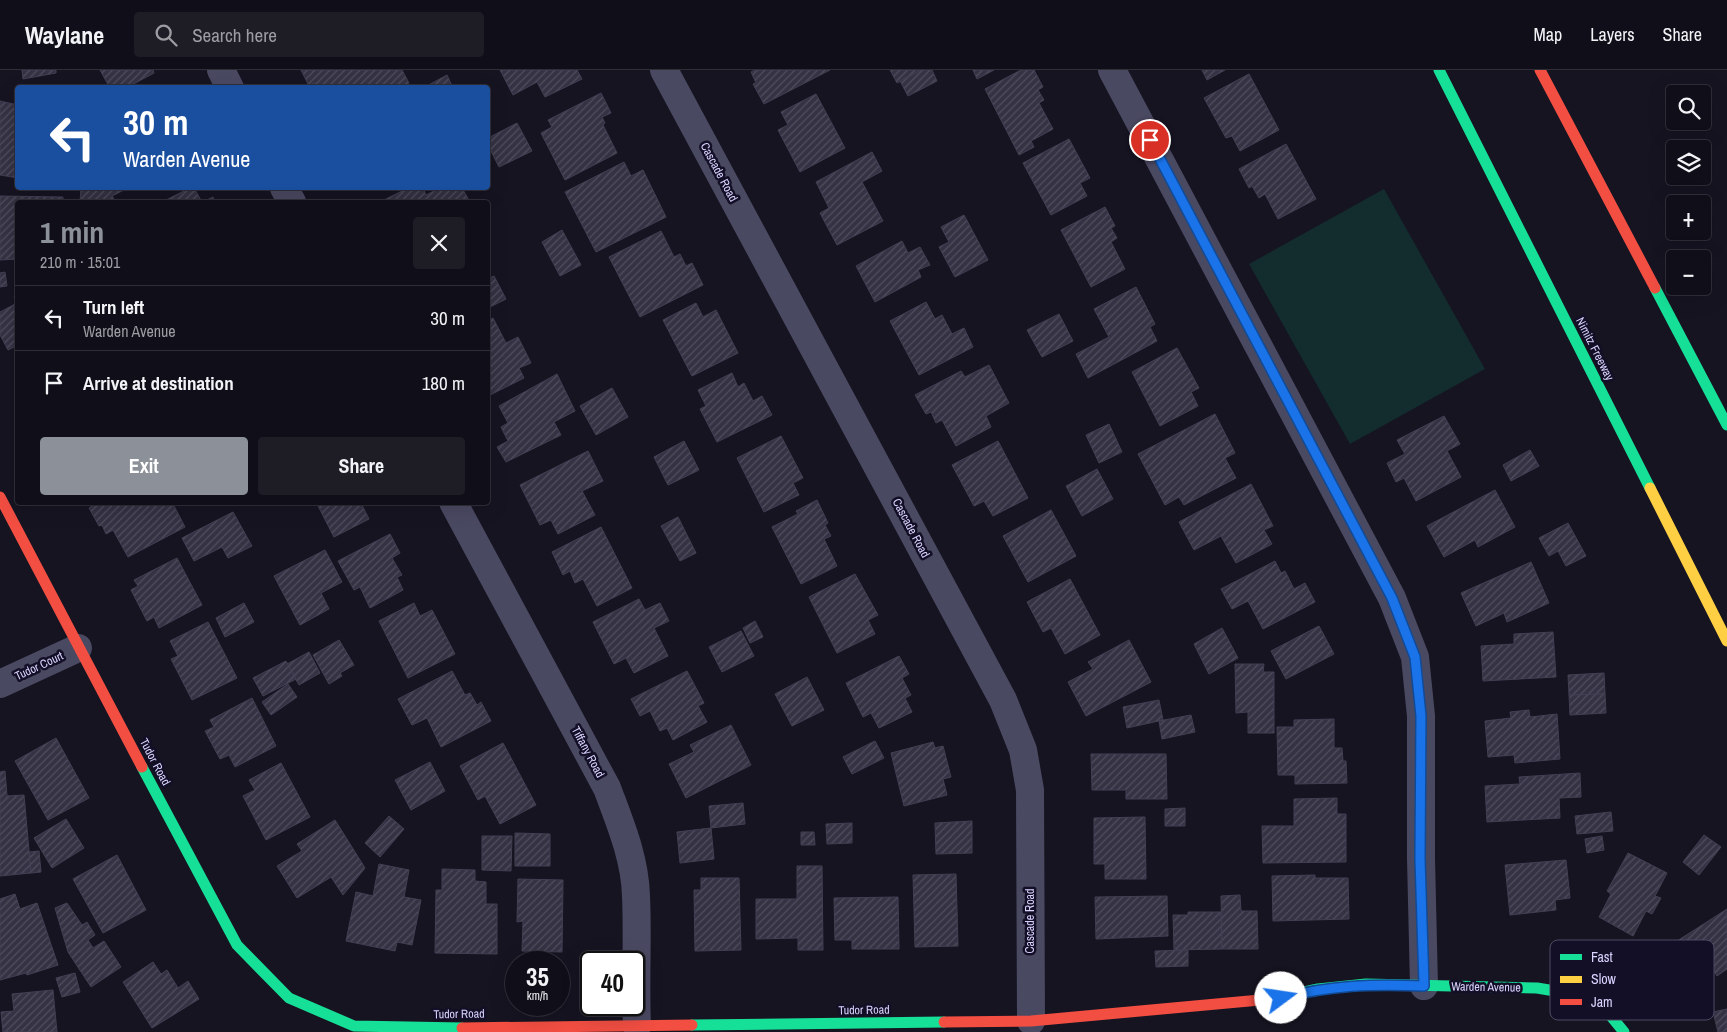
<!DOCTYPE html>
<meta charset="utf-8">
<style>
:root{--surface:#100f19;--page:#1e1d26;--text:#f1f3f6;--muted:#9c9ca2;--line:#302f38;--accent:#8c9099}
body{margin:0;font-family:"Archivo Narrow",sans-serif;background:var(--page);color:var(--text);height:100vh;display:flex;flex-direction:column;font-size:19px;white-space:nowrap}
*{box-sizing:border-box;margin:0}
p{font-size:16px;color:var(--muted)}
.icon{flex:none;width:28px;height:28px;fill:none;stroke:currentColor;stroke-width:2;stroke-linecap:round;stroke-linejoin:round}
.map{position:relative;flex:1;overflow:hidden}
.drawer{position:absolute;left:15px;top:130px;width:475px;height:305px;display:flex;flex-direction:column;background:var(--surface);border-radius:5px;box-shadow:0 5px 20px #0002,0 0 0 1px var(--line)}
.drawer>*{flex:none}
.hud{position:absolute;left:15px;top:15px;width:475px;height:105px;border-radius:5px;box-shadow:0 5px 20px #0002,0 0 0 1px var(--line);background:#1a4fa0;color:#fff;overflow:hidden}
.fabs{position:absolute;left:1666px;top:15px;display:grid;gap:10px}
.fabs a{display:grid;place-items:center;width:45px;height:45px;border-radius:5px;background:var(--surface);box-shadow:0 5px 20px #0002,0 0 0 1px var(--line);font-size:25px}
.speed{position:absolute;left:505px;top:881px;display:flex;gap:10px;font-size:25px;font-weight:700;text-align:center}
.speed>*{display:grid;place-content:center;width:65px;height:65px;border-radius:50%;background:var(--surface);box-shadow:0 5px 20px #0002,0 0 0 1px var(--line);line-height:1}
.speed small{font-size:12px;font-weight:400}
.speed .limit{border:2px solid #111;border-radius:8px;background:#fff;color:#111}
.pin{position:absolute;display:grid;place-items:center;width:42px;height:42px;color:#fff;margin:-21px;border:2px solid #fff;border-radius:50%;box-shadow:0 1px 5px #0007}
.me{position:absolute;width:55px;margin:-28px;rotate:76deg;stroke-linejoin:round;filter:drop-shadow(0 0 4px #0008)}
.turn{display:flex;align-items:center;gap:18px;height:105px;padding:0 25px;font-size:22px}
.turn .icon{width:65px;height:65px;stroke-width:2.5}
.turn b{display:block;font-size:35px;line-height:42px}
.round{display:grid;place-items:center;flex:none;width:52px;height:52px;border-radius:5px;background:var(--page)}
.head{display:flex;align-items:center;justify-content:space-between;height:85px;padding:0 25px}
h1{font-size:30px;font-weight:800;line-height:38px;color:var(--accent)}
.primary-button{display:flex;gap:10px;margin-top:auto;padding:10px 25px}
.primary-button a{flex:1;height:58px;border-radius:5px;background:var(--accent);color:#fff;font-size:20px;font-weight:800;line-height:58px;text-align:center}
.primary-button a+a{background:var(--page);color:var(--text)}
ul{padding:0;list-style:none}
li{display:flex;align-items:center;gap:15px;height:65px;padding:0 25px;border-top:1px solid var(--line)}
li div{flex:1}
li b{display:block;font-size:19px}
li em{font-style:normal}
header{display:flex;align-items:center;gap:30px;box-sizing:border-box;height:70px;padding:0 25px;background:var(--surface);border-bottom:1px solid var(--line)}
header strong{font-size:24px}
nav{display:flex;gap:28px;margin-inline-start:auto;font-size:18px}
.search{width:350px;height:45px;background:var(--page);display:flex;align-items:center;gap:12px;box-sizing:border-box;padding:0 18px;border-radius:5px;color:var(--muted);font-size:19px}
.map>svg:first-child{display:block}
.green{fill:#132c2d}
.building{fill:url(#building-hatch);stroke:#433f54}
.lines{fill:none;stroke-linecap:round;stroke-linejoin:round}
.street{stroke:#4a4962;stroke-width:28}
.fast{stroke:#16e098;stroke-width:11}
.slow{stroke:#ffcf43;stroke-width:11}
.jam{stroke:#f24e42;stroke-width:11}
.route-casing{stroke:#114b97;stroke-width:12}
.route{stroke:#1a73e8;stroke-width:9}
.labels{text-anchor:middle;dominant-baseline:central;stroke-width:5;stroke-linejoin:round;paint-order:stroke}
.street-label{font-size:12px;fill:#d9d4ff;stroke:#130f26}
.key{fill:#130f26;stroke:#4e4a67;stroke-width:1}
.key-label{font-size:14px;fill:#d9d4ff}
</style>
<header>
<strong>Waylane</strong>
<div class="search"><svg class="icon" aria-label="search" viewBox="0 0 24 24"><circle cx="10" cy="10" r="6"/><path d="M15 15l6 6"/></svg>Search here</div>
<nav><a>Map</a><a>Layers</a><a>Share</a></nav>
</header>
<div class="map">
<svg width="1727" height="962" viewBox="0 0 1727 962">
<defs>
<pattern id="building-hatch" width="6" height="6" patternUnits="userSpaceOnUse" patternTransform="scale(1.25)"><rect width="6" height="6" fill="#343243"/><path d="M-1 1l2-2M0 6l6-6M5 7l2-2" fill="none" stroke="#514f5f"/></pattern>
</defs>
<rect width="100%" height="100%" fill="#161421"/>
<polygon class="green" points="1384,119 1485,299 1350,374 1249,194"/>
<g class="building">
<polygon points="22,0 56,0 56,3 23,9"/>
<polygon points="100,0 153,0 154,3 126,18 110,18"/>
<polygon points="301,0 402,0 409,13 400,18 317,18 314,13 309,16"/>
<polygon points="500,0 577,0 582,9 545,27 537,12 513,25"/>
<polygon points="755,0 830,0 764,34 753,14 756,13 751,2"/>
<polygon points="890,0 921,0 897,13"/>
<polygon points="921,0 932,0 937,11 908,26 900,11"/>
<polygon points="973,0 994,0 977,9"/>
<polygon points="1021,0 1034,0 1043,17 1038,20 1044,30 1039,33 1053,59 1031,71 1034,77 1019,85 985,19"/>
<polygon points="1202,0 1225,0 1207,10"/>
<polygon points="1249,4 1279,60 1240,81 1232,66 1226,68 1204,28"/>
<polygon points="447,5 453,18 423,18"/>
<polygon points="601,23 611,43 602,47 605,53 603,55 617,83 565,110 541,63 552,57 548,50"/>
<polygon points="816,24 845,78 800,102 778,60 788,55 781,42"/>
<polygon points="0,31 18,35 18,108 0,105"/>
<polygon points="517,53 532,81 499,97 488,75 488,68"/>
<polygon points="1069,69 1090,108 1080,113 1087,126 1051,145 1023,93"/>
<polygon points="1286,74 1316,129 1278,149 1265,124 1259,128 1252,116 1249,118 1239,99"/>
<polygon points="872,82 882,101 862,112 883,151 837,175 820,143 829,138 816,112"/>
<polygon points="624,92 631,106 643,100 666,147 596,182 565,122"/>
<polygon points="81,118 128,118 112,126 116,132 80,132"/>
<polygon points="190,118 194,118 202,132 162,132"/>
<polygon points="408,118 423,118 426,125 440,118 462,118 470,132 385,132 384,130"/>
<polygon points="0,126 63,127 63,132 18,132 18,189 0,190"/>
<polygon points="213,127 215,132 203,132"/>
<polygon points="1105,137 1115,156 1111,158 1117,168 1111,172 1125,199 1091,217 1061,160"/>
<polygon points="964,145 988,190 955,207 939,177 949,172 941,157"/>
<polygon points="562,160 581,195 560,206 542,172"/>
<polygon points="661,161 674,187 680,184 686,196 692,193 703,215 640,247 609,187"/>
<polygon points="902,171 908,183 920,177 930,195 918,200 921,207 875,232 856,196"/>
<polygon points="5,202 7,216 0,217 0,203"/>
<polygon points="494,206 506,229 488,238 488,209"/>
<polygon points="1136,217 1155,254 1150,257 1157,271 1088,308 1076,284 1109,267 1094,239"/>
<polygon points="18,225 18,275 8,280 0,265 0,242 17,233 14,226"/>
<polygon points="926,232 935,249 942,245 952,264 964,258 973,277 919,305 890,251"/>
<polygon points="696,233 703,247 716,240 738,283 692,306 663,250"/>
<polygon points="1059,244 1073,271 1042,287 1027,260"/>
<polygon points="493,248 506,273 518,267 531,293 519,298 524,308 488,326 488,251"/>
<polygon points="1177,278 1199,318 1191,322 1198,336 1160,356 1132,302"/>
<polygon points="989,295 1009,333 986,346 991,357 956,376 942,350 936,353 931,342 926,344 915,325 961,301 965,307"/>
<polygon points="732,303 738,317 744,313 753,331 762,326 772,345 717,372 700,339 706,336 698,320"/>
<polygon points="557,304 575,341 554,352 561,365 506,392 497,377 508,371 501,357 508,353 499,336"/>
<polygon points="612,318 628,347 596,365 580,336"/>
<polygon points="1215,344 1235,383 1225,388 1236,408 1184,435 1179,427 1165,435 1138,384"/>
<polygon points="1444,346 1460,374 1447,381 1461,407 1416,431 1404,408 1396,412 1387,393 1405,384 1397,370"/>
<polygon points="1109,354 1122,382 1099,393 1086,365"/>
<polygon points="781,366 803,408 793,413 799,425 764,442 737,388"/>
<polygon points="684,371 699,400 668,415 654,387"/>
<polygon points="998,371 1028,428 993,446 984,431 974,436 952,395"/>
<polygon points="1530,380 1539,396 1511,411 1503,395"/>
<polygon points="588,381 603,411 582,421 595,445 558,464 551,450 540,455 520,415"/>
<polygon points="1097,399 1113,429 1082,446 1066,416"/>
<polygon points="1251,414 1273,456 1264,460 1272,474 1236,493 1221,466 1194,480 1179,452"/>
<polygon points="1495,420 1515,457 1478,477 1475,470 1444,487 1427,456"/>
<polygon points="817,430 828,453 825,455 831,466 824,469 837,496 801,514 772,457 798,444 796,441"/>
<polygon points="99,432 148,432 149,435 153,432 172,432 185,457 128,487 113,460 106,464 102,455 99,456 89,438"/>
<polygon points="316,432 367,432 362,435 369,449 334,467"/>
<polygon points="1051,440 1076,486 1028,512 1003,466"/>
<polygon points="233,442 252,476 228,488 222,477 194,491 182,468"/>
<polygon points="678,447 696,483 680,491 661,456"/>
<polygon points="1568,453 1586,486 1566,496 1558,481 1549,486 1539,468"/>
<polygon points="601,457 632,518 597,536 583,509 575,513 570,501 563,505 552,482"/>
<polygon points="390,464 400,483 392,488 402,505 397,507 403,520 370,538 360,517 354,520 338,491"/>
<polygon points="325,480 342,512 321,523 329,539 300,555 274,506"/>
<polygon points="177,488 202,535 159,558 154,547 147,551 131,520 138,516 134,510"/>
<polygon points="1275,491 1281,503 1285,501 1294,519 1305,513 1315,532 1263,559 1248,531 1232,539 1221,519"/>
<polygon points="1531,492 1549,533 1507,552 1504,543 1476,556 1461,523"/>
<polygon points="855,504 878,545 868,550 875,564 837,583 809,527"/>
<polygon points="1070,509 1100,565 1065,584 1051,558 1043,562 1027,532"/>
<polygon points="639,529 645,540 660,533 669,551 654,558 668,586 634,603 626,588 614,594 593,552"/>
<polygon points="244,533 254,552 225,567 216,548"/>
<polygon points="414,533 420,546 432,540 455,584 408,608 379,551"/>
<polygon points="755,551 763,567 750,573 743,558"/>
<polygon points="208,552 237,608 192,630 171,589 178,586 170,571"/>
<polygon points="1319,556 1334,584 1286,609 1271,581"/>
<polygon points="1222,558 1238,588 1209,604 1194,574"/>
<polygon points="741,561 754,586 722,602 709,577"/>
<polygon points="1553,562 1556,607 1483,611 1481,576 1514,574 1514,564"/>
<polygon points="339,570 354,595 340,603 342,606 329,614 313,585"/>
<polygon points="1129,570 1151,612 1086,646 1068,612 1093,599 1088,592"/>
<polygon points="309,582 320,603 299,615 287,594"/>
<polygon points="899,586 909,604 902,608 911,625 905,628 912,642 879,658 871,643 863,647 846,613"/>
<polygon points="286,591 296,609 263,626 253,608"/>
<polygon points="1235,594 1264,594 1263,602 1274,602 1274,663 1248,663 1248,642 1236,643"/>
<polygon points="452,601 465,625 470,623 477,635 481,632 491,651 441,677 427,648 412,655 398,629"/>
<polygon points="687,601 704,633 698,636 707,652 673,670 667,658 660,661 650,641 640,646 631,629"/>
<polygon points="1604,603 1605,624 1569,625 1568,605"/>
<polygon points="807,607 824,640 792,656 775,624"/>
<polygon points="288,614 297,627 271,645 262,632"/>
<polygon points="1605,624 1606,643 1570,645 1569,625"/>
<polygon points="252,628 276,676 235,697 229,685 220,689 205,661 214,657 210,650"/>
<polygon points="1159,630 1163,650 1127,658 1123,637"/>
<polygon points="1529,640 1530,647 1557,644 1560,689 1515,693 1514,685 1488,687 1485,651 1511,648 1510,642"/>
<polygon points="1191,645 1195,662 1162,669 1159,651"/>
<polygon points="1334,649 1334,678 1342,678 1343,691 1346,691 1347,713 1295,714 1295,705 1278,705 1277,657 1294,657 1294,650"/>
<polygon points="731,655 751,695 686,728 669,694 694,682 690,675"/>
<polygon points="56,668 89,728 48,750 15,691"/>
<polygon points="875,671 884,688 852,704 843,687"/>
<polygon points="933,672 935,678 943,676 951,707 943,709 947,725 904,736 891,683"/>
<polygon points="503,673 536,735 500,754 485,726 478,730 460,696"/>
<polygon points="1091,684 1166,684 1167,729 1126,729 1126,720 1092,720"/>
<polygon points="430,692 445,721 411,740 395,710"/>
<polygon points="281,693 310,747 266,770 243,726 255,720 249,710"/>
<polygon points="5,701 7,726 24,725 31,803 0,806 0,702"/>
<polygon points="1580,703 1581,727 1559,728 1560,748 1487,752 1485,716 1520,714 1519,707"/>
<polygon points="1337,728 1337,744 1346,744 1346,792 1263,793 1262,756 1294,756 1294,729"/>
<polygon points="743,733 745,754 711,758 709,736"/>
<polygon points="1185,738 1185,756 1165,756 1165,739"/>
<polygon points="1611,742 1613,761 1577,764 1575,746"/>
<polygon points="389,746 404,759 380,787 365,773"/>
<polygon points="1145,747 1146,809 1105,809 1105,794 1094,794 1094,748"/>
<polygon points="66,749 84,778 52,798 34,768"/>
<polygon points="335,750 365,798 343,825 331,807 297,828 277,796 302,781 297,774"/>
<polygon points="972,751 972,783 936,784 935,753"/>
<polygon points="852,753 852,773 827,774 826,754"/>
<polygon points="711,758 714,789 680,793 677,762"/>
<polygon points="801,762 814,762 815,775 801,775"/>
<polygon points="515,763 550,764 550,796 515,796"/>
<polygon points="1704,765 1721,777 1699,805 1683,792"/>
<polygon points="482,766 512,766 511,801 482,800"/>
<polygon points="1602,766 1604,780 1587,783 1585,769"/>
<polygon points="39,781 41,802 31,803 29,782"/>
<polygon points="1628,783 1667,803 1655,826 1661,828 1652,844 1646,841 1633,866 1599,847 1611,824 1607,821"/>
<polygon points="117,785 146,840 103,863 73,809"/>
<polygon points="1566,790 1570,828 1555,830 1556,840 1510,845 1505,795"/>
<polygon points="379,794 409,800 404,827 421,830 412,875 397,872 395,881 346,871 356,822 373,826"/>
<polygon points="797,796 822,796 823,880 798,880 798,868 756,869 756,829 797,829"/>
<polygon points="442,799 475,800 475,811 486,812 486,834 497,834 497,884 435,883 436,820 442,820"/>
<polygon points="956,804 958,876 915,877 913,805"/>
<polygon points="1315,805 1315,808 1348,808 1349,849 1273,851 1272,806"/>
<polygon points="701,808 739,808 741,880 695,881 694,820 701,820"/>
<polygon points="518,809 563,810 562,882 522,881 523,851 517,852"/>
<polygon points="15,824 20,839 37,833 58,895 27,905 26,903 0,910 0,829"/>
<polygon points="1240,825 1241,841 1257,841 1258,879 1222,879 1221,826"/>
<polygon points="1167,826 1168,866 1096,869 1095,827"/>
<polygon points="898,827 899,879 852,879 852,870 835,870 834,828"/>
<polygon points="67,833 82,855 87,852 95,865 88,870 93,878 104,871 121,897 91,917 68,882 55,838"/>
<polygon points="1727,839 1727,899 1717,906 1707,891 1678,910 1660,882"/>
<polygon points="1188,842 1221,842 1222,879 1174,880 1173,845 1188,845"/>
<polygon points="1188,880 1188,896 1156,897 1155,881"/>
<polygon points="153,892 161,904 167,900 178,918 188,911 199,929 152,958 123,912"/>
<polygon points="75,903 80,922 62,927 56,908"/>
<polygon points="53,920 57,962 3,962 1,942 14,941 12,924"/>
<polygon points="1727,939 1727,962 1718,962 1713,942"/>
</g>
<g class="lines">
<g class="street">
<polyline points="221,0 230,18"/>
<polyline points="664,0 1003,630 1023,680 1030,720 1031,951"/>
<polyline points="1112,0 1392,528 1415,587 1421,646 1421,789 1424,916"/>
<polyline points="284,118 292,132"/>
<path d="M453,432l154,286c13,35 28,70 29,108 2,43 -1,87 1,130"/>
<polyline points="0,614 78,578"/>
</g>
<g class="fast">
<polyline points="1439,0 1650,418"/>
<polyline points="1655,218 1727,355"/>
<polyline points="142,697 237,875 289,928 354,956 462,958"/>
<polyline points="1271,929 1318,919 1366,914 1537,918 1573,924 1610,945 1624,962"/>
<polyline points="692,955 944,952"/>
</g>
<polyline class="slow" points="1650,418 1727,571"/>
<g class="jam">
<polyline points="1540,0 1655,218"/>
<polyline points="0,427 142,697"/>
<polyline points="944,952 1031,951 1271,929"/>
<polyline points="462,958 692,955"/>
</g>
</g>
<g class="lines">
<g class="route-casing">
<path id="route" d="M1150,70l242,458 23,59 6,59 -1,143 4,127c-53,-2 -92,-1 -143,12"/>
</g>
<use href="#route" class="route"/>
</g>
<g class="labels">
<g class="street-label">
<text transform="translate(719 102) rotate(62)">Cascade Road</text>
<text transform="translate(1595 279) rotate(63)">Nimitz Freeway</text>
<text transform="translate(911 458) rotate(62)">Cascade Road</text>
<text transform="translate(39 596) rotate(-25)">Tudor Court</text>
<text transform="translate(588 682) rotate(62)">Tiffany Road</text>
<text transform="translate(155 692) rotate(62)">Tudor Road</text>
<text transform="translate(1030 851) rotate(-90)">Cascade Road</text>
<text transform="translate(1486 917) rotate(1)">Warden Avenue</text>
<text transform="translate(864 940) rotate(-1)">Tudor Road</text>
<text transform="translate(459 944) rotate(-1)">Tudor Road</text>
</g>
</g>
<rect x="1550" y="870" width="164" height="80" rx="8" class="key"/>
<rect x="1560" y="884" width="22" height="6" fill="#16e098"/>
<rect x="1560" y="906" width="22" height="7" fill="#ffcf43"/>
<rect x="1560" y="929" width="22" height="6" fill="#f24e42"/>
<g class="key-label">
<text x="1591" y="892">Fast</text>
<text x="1591" y="914">Slow</text>
<text x="1591" y="937">Jam</text>
</g>
</svg>
<div class="fabs">
<a><svg class="icon" aria-label="search" viewBox="0 0 24 24"><circle cx="10" cy="10" r="6"/><path d="M15 15l6 6"/></svg></a>
<a><svg class="icon" aria-label="layers" viewBox="0 0 24 24"><path d="M12 4l9 5-9 5-9-5zM3 14l9 5 9-5"/></svg></a>
<a>+</a>
<a>−</a>
</div>
<div class="speed"><div>35<small>km/h</small></div><div class="limit">40</div></div>
<div class="pin" style="left:1150px;top:70px;background:#d93025"><svg class="icon" aria-label="arrive" viewBox="0 0 24 24"><path d="M6 21V4h12l-3 4 3 4H6"/></svg></div>
<svg class="me" style="left:1281px;top:928px" viewBox="-20 -20 40 40"><circle r="19" fill="#fff"/><path d="M0-13L10 11 0 6-10 11z" fill="#1a73e8"/></svg>
<div class="hud">
<div class="turn"><svg class="icon" aria-label="left" viewBox="0 0 24 24"><path d="M17 20v-9H6M10 6l-5 5 5 5"/></svg><div><b>30 m</b>Warden Avenue</div></div>
</div>
<section class="drawer">
<div class="head"><div><h1>1 min</h1><p>210 m · 15:01</p></div><a class="round"><svg class="icon" aria-label="close" viewBox="0 0 24 24"><path d="M6 6l12 12M18 6L6 18"/></svg></a></div>
<ul>
<li><svg class="icon" aria-label="left" viewBox="0 0 24 24"><path d="M17 20v-9H6M10 6l-5 5 5 5"/></svg><div><b>Turn left</b><p>Warden Avenue</p></div><em>30 m</em></li>
<li><svg class="icon" aria-label="arrive" viewBox="0 0 24 24"><path d="M6 21V4h12l-3 4 3 4H6"/></svg><div><b>Arrive at destination</b></div><em>180 m</em></li>
</ul>
<div class="primary-button"><a>Exit</a><a>Share</a></div>
</section>
</div>
